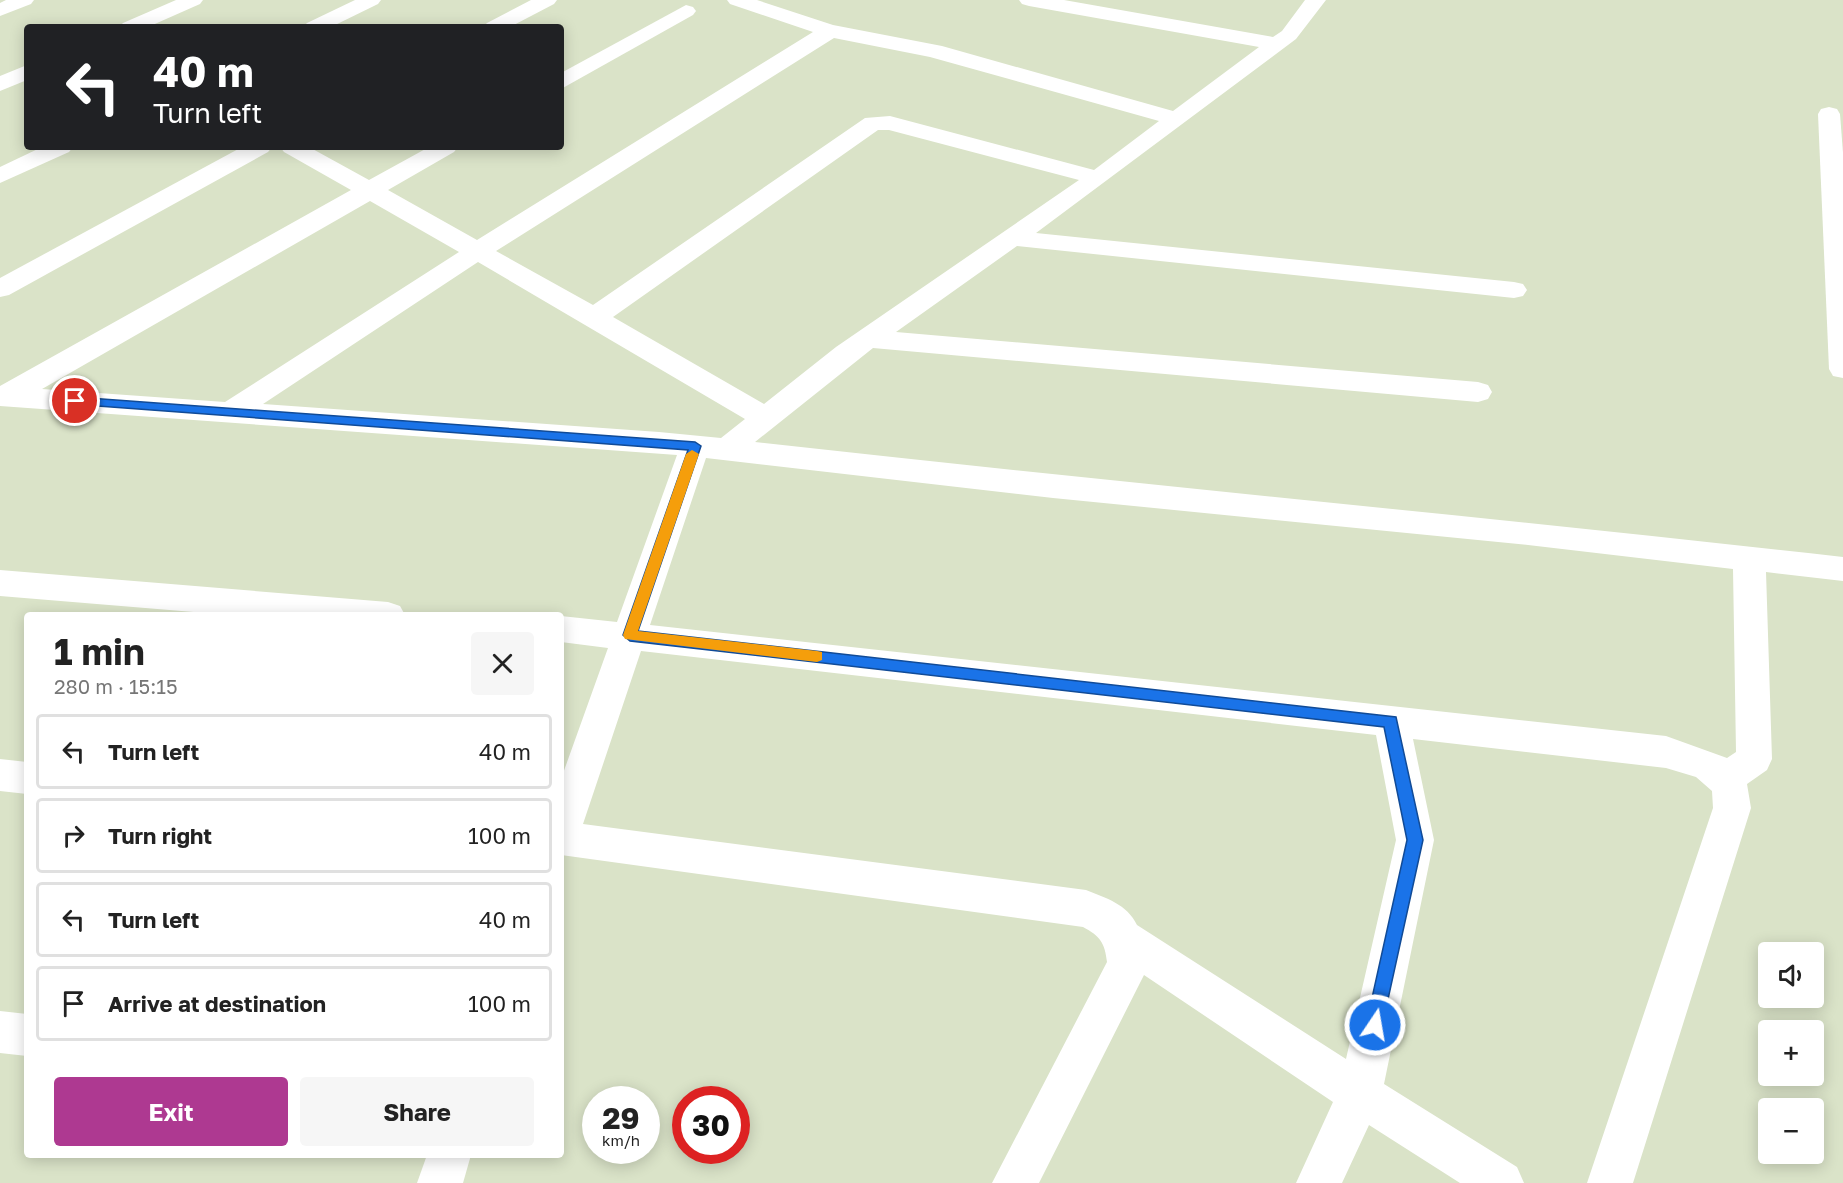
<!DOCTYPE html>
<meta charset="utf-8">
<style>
:root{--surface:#fff;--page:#f6f6f6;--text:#222;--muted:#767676;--line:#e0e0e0;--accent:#ae3991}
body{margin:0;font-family:"Golos Text",sans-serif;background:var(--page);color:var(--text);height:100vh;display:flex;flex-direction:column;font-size:22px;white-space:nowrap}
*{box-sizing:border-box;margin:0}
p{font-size:20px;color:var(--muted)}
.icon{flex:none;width:33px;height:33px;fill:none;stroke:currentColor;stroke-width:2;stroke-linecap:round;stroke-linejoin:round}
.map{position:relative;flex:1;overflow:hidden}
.side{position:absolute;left:24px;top:612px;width:540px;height:546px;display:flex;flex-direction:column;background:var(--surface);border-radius:6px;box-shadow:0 3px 15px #0003}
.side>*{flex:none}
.hud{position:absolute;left:24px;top:24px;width:540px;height:126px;border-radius:6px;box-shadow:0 3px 15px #0003;background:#202124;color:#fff;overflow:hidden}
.controls{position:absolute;left:1758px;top:942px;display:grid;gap:12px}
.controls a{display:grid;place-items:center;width:66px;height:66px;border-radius:6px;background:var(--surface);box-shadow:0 3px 15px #0003;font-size:30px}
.speed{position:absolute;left:582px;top:1086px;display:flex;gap:12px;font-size:30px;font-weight:700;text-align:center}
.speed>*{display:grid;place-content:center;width:78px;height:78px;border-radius:50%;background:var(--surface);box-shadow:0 3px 15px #0003;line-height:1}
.speed small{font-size:15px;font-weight:400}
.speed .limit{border:9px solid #d22;background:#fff;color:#111}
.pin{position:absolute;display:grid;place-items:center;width:51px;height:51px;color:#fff;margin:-26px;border:3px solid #fff;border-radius:50%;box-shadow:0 2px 6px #0007}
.me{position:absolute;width:66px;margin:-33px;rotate:12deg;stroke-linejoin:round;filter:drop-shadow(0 0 4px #0008)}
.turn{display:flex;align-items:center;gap:21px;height:126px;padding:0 30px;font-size:27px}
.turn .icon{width:78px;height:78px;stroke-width:2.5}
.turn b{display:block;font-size:42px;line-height:51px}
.round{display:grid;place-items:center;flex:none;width:63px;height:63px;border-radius:6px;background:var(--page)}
.overview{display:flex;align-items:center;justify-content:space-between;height:102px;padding:0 30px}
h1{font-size:36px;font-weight:700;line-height:45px}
.primary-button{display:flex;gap:12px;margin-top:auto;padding:12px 30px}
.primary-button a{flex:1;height:69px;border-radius:6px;background:var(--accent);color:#fff;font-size:24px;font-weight:700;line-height:69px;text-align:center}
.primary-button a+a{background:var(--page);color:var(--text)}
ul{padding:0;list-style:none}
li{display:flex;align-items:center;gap:18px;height:75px;margin:0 12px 9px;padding:0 18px;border:3px solid var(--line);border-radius:6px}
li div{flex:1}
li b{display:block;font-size:22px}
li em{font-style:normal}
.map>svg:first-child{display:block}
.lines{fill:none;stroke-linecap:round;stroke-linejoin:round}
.minor{fill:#fff;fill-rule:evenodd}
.route{fill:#1a73e8;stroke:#114b97;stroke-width:1.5}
.slow{fill:#f59e0b}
</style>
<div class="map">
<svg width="1843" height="1183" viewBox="0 0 1843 1183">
<rect width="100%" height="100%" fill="#dae3c8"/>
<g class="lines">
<g class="minor">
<polygon points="6,0 34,0 31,4 0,16 0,3"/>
<polygon points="176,0 203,0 200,4 148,27 119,27 123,23"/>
<polygon points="355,0 381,0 378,4 331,27 303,27 307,23"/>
<polygon points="531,0 557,0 554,4 510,27 483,27 487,23"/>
<path d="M727,0h30l76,25 109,21 231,65 86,-64 -230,-41 -7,-2 -3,-4h45l209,37 9,-6 23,-31h21l-30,39 -260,194 478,49 9,2 4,6 -4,6 -9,2 -497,-52 -121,86 582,50 10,3 4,7 -4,7 -10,3 -605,-54 -118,94c363,41 726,74 1088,115v24l-77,-9 6,187 -5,11 -20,14 4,24 -118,375h-46l126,-375 -1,-17 -16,-14 -30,-9 -253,-29 21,101 -50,244 133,83 7,16h-64l-91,-58 -27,58h-46l37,-81 -189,-127 -105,208h-47l115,-221c-2,-19 -7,-26 -24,-35l-522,-72v-76l47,-131 -47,-6v-26l56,6 60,-167 -677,-49v-20l351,-196 -67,-38 -4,-5h29l60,33 60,-33h29l-4,5 -66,38 89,50 336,-208 -83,-28zM834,38l96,19 229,64 -65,49 -204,-54 -25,2 -272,187 -97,-54zM878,130h11l190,50 -243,167 -72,57 -151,-87zM370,201l89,51 -234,150 -183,-13zM478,262l267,157 -24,19 -62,-6 -396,-28zM706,458l347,40 475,47 205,24 3,183 -9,6 -61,-22 -1016,-111zM641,651l735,84 20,105 -50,219 -209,-134c-10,-21 -31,-27 -51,-35l-503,-66z"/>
<polygon points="686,5 693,7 696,11 693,15 561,89 561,73"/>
<polygon points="27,65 27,80 0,91 0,76"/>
<polygon points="1829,107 1837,109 1840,114 1843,153 1843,378 1833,376 1829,369 1818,114 1821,109"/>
<polygon points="42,147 73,147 69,152 0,183 0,167"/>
<polygon points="242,147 272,147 268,152 9,295 0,297 0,278"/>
<polygon points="0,570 388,602 400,606 405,615 230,615 0,596"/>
<polygon points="0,759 27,762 27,794 0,791"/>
<polygon points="0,1011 27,1014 27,1056 0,1053"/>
<polygon points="427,1155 471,1155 463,1183 417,1183"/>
</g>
</g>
<polygon class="route" points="75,397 695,442 701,446 638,631 1396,717 1423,840 1381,1031 1375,1034 1368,1031 1366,1025 1407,840 1384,727 630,641 623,635 688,450 71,404 69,401"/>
<polygon class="slow" points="692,450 699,454 638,631 817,651 822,652 822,660 817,662 625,639 623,635 686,454"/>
</svg>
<div class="controls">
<a><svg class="icon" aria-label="sound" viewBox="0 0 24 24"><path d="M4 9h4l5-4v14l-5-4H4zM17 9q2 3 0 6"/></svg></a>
<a>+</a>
<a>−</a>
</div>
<div class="speed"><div>29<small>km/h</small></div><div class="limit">30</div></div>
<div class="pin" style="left:75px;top:401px;background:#d93025"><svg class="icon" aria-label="arrive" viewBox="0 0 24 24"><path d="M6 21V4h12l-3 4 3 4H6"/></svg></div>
<svg class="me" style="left:1375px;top:1025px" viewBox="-20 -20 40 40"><circle r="17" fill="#1a73e8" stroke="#fff" stroke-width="3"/><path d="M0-11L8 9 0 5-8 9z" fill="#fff"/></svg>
<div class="hud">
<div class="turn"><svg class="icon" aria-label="left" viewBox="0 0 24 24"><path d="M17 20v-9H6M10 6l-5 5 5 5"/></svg><div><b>40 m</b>Turn left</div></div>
</div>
<section class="side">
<div class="overview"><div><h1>1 min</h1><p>280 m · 15:15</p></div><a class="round"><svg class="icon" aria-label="close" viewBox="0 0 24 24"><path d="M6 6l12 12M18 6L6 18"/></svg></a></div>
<ul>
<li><svg class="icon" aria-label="left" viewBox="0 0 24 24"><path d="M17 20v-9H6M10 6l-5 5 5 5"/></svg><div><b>Turn left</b></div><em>40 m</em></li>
<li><svg class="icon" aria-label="right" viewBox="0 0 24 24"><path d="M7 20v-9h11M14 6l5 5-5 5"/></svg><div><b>Turn right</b></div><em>100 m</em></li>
<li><svg class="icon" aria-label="left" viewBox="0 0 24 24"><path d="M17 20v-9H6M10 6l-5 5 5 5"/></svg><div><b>Turn left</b></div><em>40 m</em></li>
<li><svg class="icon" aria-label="arrive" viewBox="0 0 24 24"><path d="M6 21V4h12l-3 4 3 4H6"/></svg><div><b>Arrive at destination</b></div><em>100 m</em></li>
</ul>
<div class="primary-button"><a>Exit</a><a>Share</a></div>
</section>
</div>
